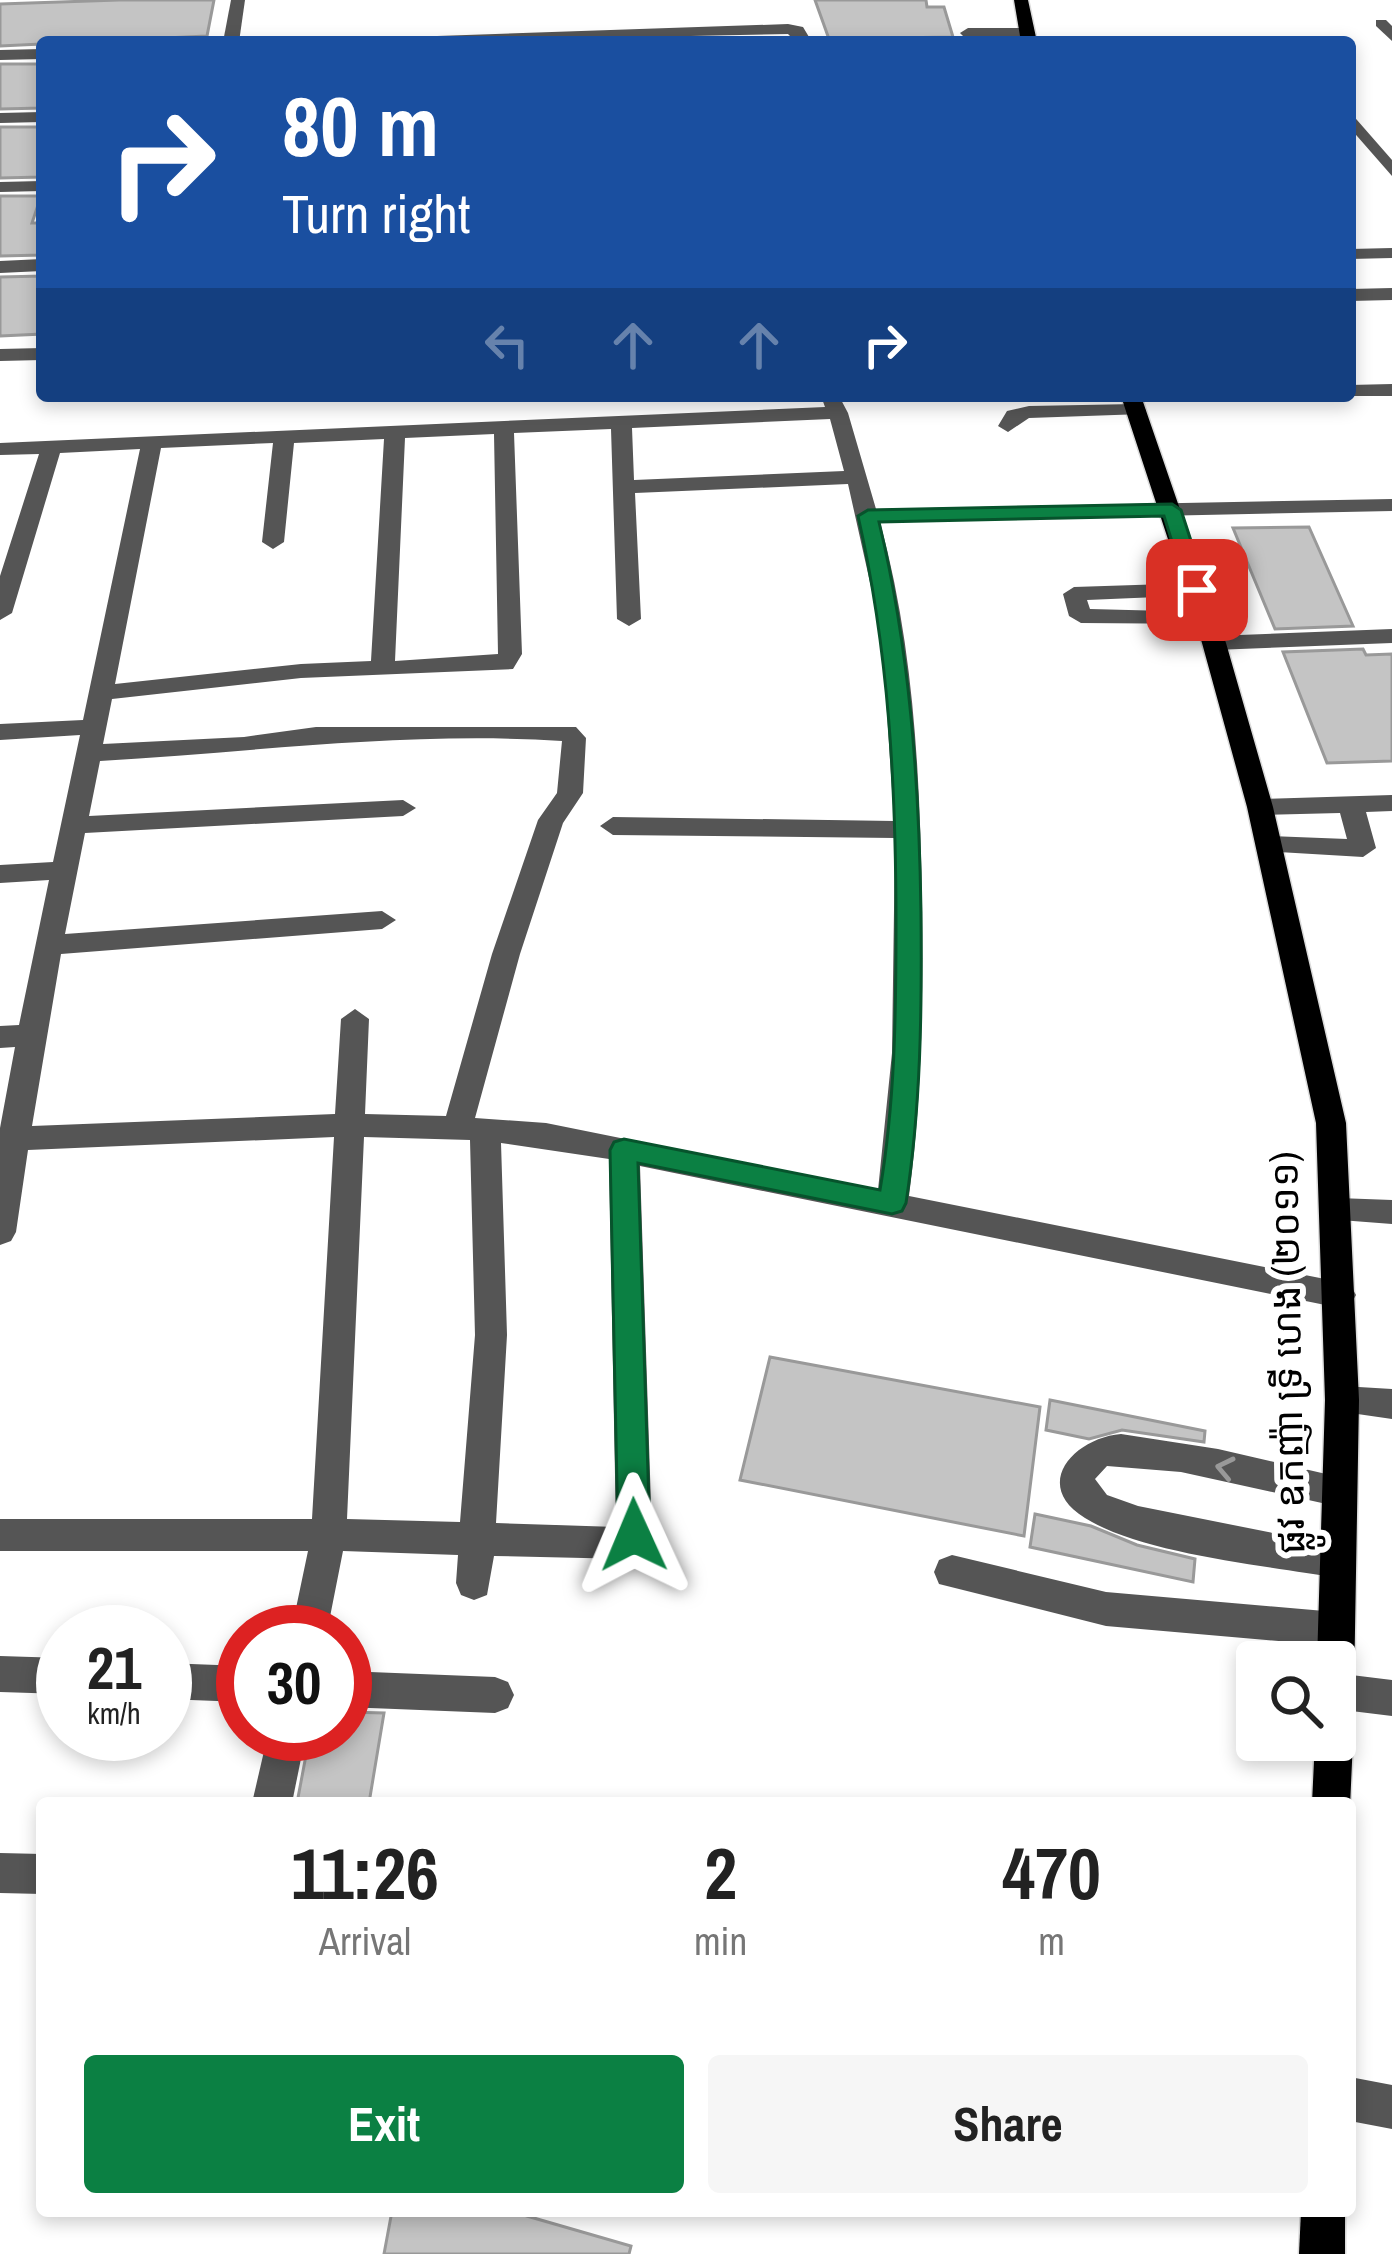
<!DOCTYPE html>
<meta charset="utf-8">
<style>
:root{--surface:#fff;--page:#f6f6f6;--text:#222;--muted:#767676;--accent:#0b8043}
body{margin:0;font-family:"Archivo Narrow","Noto Sans Khmer",sans-serif;background:var(--page);color:var(--text);height:100vh;display:flex;flex-direction:column;font-size:45px;white-space:nowrap}
*{box-sizing:border-box;margin:0}
p{font-size:39px;color:var(--muted)}
.icon{flex:none;width:66px;height:66px;fill:none;stroke:currentColor;stroke-width:2;stroke-linecap:round;stroke-linejoin:round}
.map{position:relative;flex:1;overflow:hidden}
.panel{position:absolute;left:36px;top:1797px;width:1320px;height:420px;display:flex;flex-direction:column;background:var(--surface);border-radius:12px;box-shadow:0 6px 18px #0003}
.panel>*{flex:none}
.top-card{position:absolute;left:36px;top:36px;width:1320px;height:366px;border-radius:12px;box-shadow:0 6px 18px #0003;background:#1a4fa0;color:#fff;overflow:hidden}
.controls{position:absolute;left:1236px;top:1641px;display:grid;gap:24px}
.controls a{display:grid;place-items:center;width:120px;height:120px;border-radius:12px;background:var(--surface);box-shadow:0 6px 18px #0003;font-size:60px}
.speed{position:absolute;left:36px;top:1605px;display:flex;gap:24px;font-size:60px;font-weight:700;text-align:center}
.speed>*{display:grid;place-content:center;width:156px;height:156px;border-radius:50%;background:var(--surface);box-shadow:0 6px 18px #0003;line-height:1}
.speed small{font-size:30px;font-weight:400}
.speed .limit{border:18px solid #d22;background:#fff;color:#111}
.pin{position:absolute;display:grid;place-items:center;width:102px;height:102px;color:#fff;margin:-51px;border-radius:24px;box-shadow:0 6px 18px #0006}
.me{position:absolute;width:132px;margin:-66px;rotate:359deg;stroke-linejoin:round;filter:drop-shadow(0 0 9px #0008)}
.turn{display:flex;align-items:center;gap:42px;height:252px;padding:0 48px;font-size:54px}
.turn .icon{width:156px;height:156px;stroke-width:2.5}
.turn b{display:block;font-size:84px;line-height:102px}
.lanes{display:flex;align-items:center;height:114px;padding:0 48px;background:#0003;justify-content:center;gap:60px;direction:ltr}
.lanes .off{opacity:.35}
.eta{display:flex;justify-content:space-evenly;align-items:center;height:204px;text-align:center}
.eta b{font-size:72px;font-weight:700;line-height:84px}
.button{display:flex;gap:24px;margin-top:auto;padding:24px 48px}
.button a{flex:1;height:138px;border-radius:12px;background:var(--accent);color:#fff;font-size:48px;font-weight:700;line-height:138px;text-align:center}
.button a+a{background:var(--page);color:var(--text)}
.map>svg:first-child{display:block}
.building{fill:#c4c4c4;stroke:#999;stroke-width:3}
.lines{fill:none;stroke-linecap:round;stroke-linejoin:round}
.major-casing{stroke:#dbdbdb;stroke-width:3}
.minor{fill:#555;fill-rule:evenodd}
.major{fill:#000;fill-rule:evenodd}
.oneway{stroke:#999}
.route{fill:#0b8043;stroke:#07532c;stroke-width:3}
.labels{text-anchor:middle;dominant-baseline:central;stroke-width:12;stroke-linejoin:round;paint-order:stroke}
.street-label{font-size:39px;fill:#000;stroke:#fff}
</style>
<div class="map">
<svg width="1392" height="2254" viewBox="0 0 1392 2254">
<rect width="100%" height="100%" fill="#fff"/>
<g class="building">
<polygon points="119,0 214,0 207,36 0,46 0,4"/>
<polygon points="815,0 926,0 927,7 944,7 953,37 829,39"/>
<polygon points="0,64 42,64 42,108 0,109"/>
<polygon points="0,127 42,127 42,177 0,178"/>
<polygon points="0,196 41,196 32,223 42,223 42,255 0,256"/>
<polygon points="42,276 42,334 0,336 0,277"/>
<polygon points="1309,527 1353,626 1275,629 1233,528"/>
<polygon points="1363,649 1366,655 1392,654 1392,761 1327,763 1283,652"/>
<polygon points="770,1357 1040,1407 1024,1536 740,1480"/>
<polygon points="1050,1400 1205,1431 1204,1442 1122,1430 1089,1439 1046,1430"/>
<polygon points="1035,1514 1091,1526 1137,1545 1195,1559 1193,1582 1030,1547"/>
<polygon points="345,1712 384,1713 369,1803 297,1803 310,1734 345,1734"/>
<polygon points="392,2211 527,2211 527,2216 631,2246 629,2254 384,2254"/>
</g>
<g class="lines">
<g class="major-casing">
<g id="major">
<polygon points="1014,0 1028,0 1037,42 1021,42"/>
<polygon points="1121,396 1141,396 1226,643 1273,807 1346,1123 1359,1400 1354,1688 1348,1701 1335,1706 1335,1662 1317,1662 1325,1400 1316,1123 1247,807 1202,643"/>
<polygon points="1335,1722 1348,1727 1353,1740 1350,1807 1350,1803 1312,1803 1315,1740 1335,1740"/>
<polygon points="1301,2211 1345,2211 1345,2254 1299,2254"/>
</g>
</g>
<g class="minor">
<polygon points="231,0 245,0 239,42 223,42"/>
<polygon points="1376,20 1386,20 1392,26 1392,41 1376,26"/>
<polygon points="788,24 803,27 812,42 796,42 788,34 400,42 408,37"/>
<polygon points="968,28 1027,28 1035,33 1027,38 963,36 960,33"/>
<polygon points="42,49 42,59 0,60 0,50"/>
<polygon points="42,112 42,122 0,123 0,113"/>
<polygon points="1350,112 1392,160 1392,176 1350,128"/>
<polygon points="42,181 42,191 0,192 0,182"/>
<polygon points="1392,248 1392,258 1350,259 1350,249"/>
<polygon points="42,259 42,271 0,273 0,261"/>
<polygon points="1392,288 1392,300 1350,301 1350,289"/>
<polygon points="42,348 42,360 0,361 0,349"/>
<polygon points="1392,384 1392,396 1346,396 1350,396 1350,385"/>
<path d="M821,396h18l9,17 28,96 516,-10v12l-512,11c34,125 40,253 42,381 1,98 0,195 -13,293l431,86 11,4 5,9 -5,9 -11,4 -700,-142 12,370 -12,18 -13,5 -133,-3 -7,39 -13,5 -13,-5 -5,-12 2,-28 -115,-4 -16,81h-36l17,-81h-308v-32h312l22,-382 -306,13 -12,82 -5,9 -11,4v-117l15,-81 -15,1v-22l19,-1 30,-145 -49,3v-18l53,-3 27,-127 -80,5v-16l83,-4 57,-271 -80,4 -48,160 -12,7v-44l39,-122 -39,1v-12l825,-36zM830,419l14,52 -210,9 -2,-52zM611,429l6,190 12,7 12,-7 -6,-126 213,-9 34,152 12,185 -281,-4 -13,9 13,9 282,3 -3,215 -14,137 -332,-67 -71,-5 45,-164 43,-131 20,-30 3,-55 -10,-11h-260l-72,10 -141,7 9,-45 189,-21 212,-9 9,-15 -8,-221zM494,434l4,220 -103,7 10,-223zM384,439l-13,222 -70,3 -186,20 46,-236 112,-5 -11,99 11,7 11,-7 10,-99zM562,741l-5,52 -19,27 -46,134 -46,162 -81,-2 4,-95 -14,-10 -14,10 -6,95 -303,12 29,-172 321,-25 14,-9 -14,-9 -317,23 20,-101 318,-17 13,-8 -13,-8 -314,16 11,-55c153,-9 308,-30 462,-20zM364,1137l106,3 5,195 -15,187 -113,-3zM501,1143l108,16 7,368 -120,-4 11,-188z"/>
<polygon points="1136,404 1146,410 1143,414 1029,418 1008,432 998,426 1007,411 1029,406"/>
<polygon points="1197,583 1205,585 1205,595 1087,600 1090,609 1206,612 1214,614 1214,624 1081,623 1069,616 1063,594 1074,587"/>
<polygon points="1392,629 1392,643 1214,650 1202,643 1214,636"/>
<polygon points="1392,795 1392,811 1366,812 1376,848 1363,857 1260,851 1256,845 1260,839 1269,836 1347,839 1340,813 1260,815 1247,807 1260,799"/>
<polygon points="1338,1198 1392,1200 1392,1224 1327,1219 1322,1210 1327,1201"/>
<polygon points="1342,1386 1392,1389 1392,1419 1330,1410 1325,1400 1330,1390"/>
<path d="M1121,1434l97,15 134,31 5,11 -5,11 -12,5 -159,-35 -74,-6 -12,13 12,16 31,11 200,40 13,4 5,12 -5,12 -13,4c-69,-12 -196,-24 -253,-60 -54,-33 -11,-80 36,-84z"/>
<polygon points="952,1555 1106,1592 1336,1612 1349,1617 1354,1629 1349,1641 1336,1646 1106,1626 939,1584 934,1572 939,1560"/>
<polygon points="0,1656 63,1658 63,1694 0,1692"/>
<polygon points="165,1663 243,1666 243,1702 165,1699"/>
<polygon points="345,1671 495,1677 508,1682 514,1695 508,1708 495,1713 345,1707"/>
<polygon points="1335,1673 1392,1680 1392,1716 1335,1709"/>
<polygon points="268,1734 306,1734 292,1803 252,1803"/>
<polygon points="0,1853 42,1854 42,1894 0,1893"/>
<polygon points="1350,2077 1392,2085 1392,2129 1350,2121"/>
</g>
<use href="#major" class="major"/>
</g>
<defs><path id="oneway-chevron" d="M-2-3.5L2.5 0L-2 3.5" fill="none" stroke-width="1.6" stroke-linecap="round" stroke-linejoin="round" transform="scale(3)"/></defs>
<use class="oneway" href="#oneway-chevron" transform="translate(1225 1468) rotate(-168)"/>
<path class="route" d="M1172,504l9,6 26,80 -3,5 -17,-5 -23,-74 -285,6c31,129 40,257 42,390 1,98 0,194 -15,291l-4,8 -10,3 -254,-51 12,372 -4,11 -12,4 -11,-4 -5,-11 -8,-385 4,-8 10,-3 256,51c15,-88 16,-176 16,-265 0,-139 -7,-273 -38,-409l10,-6z"/>
<g class="labels">
<g class="street-label">
<text transform="translate(1287 1353) rotate(-91)">ផ្លូវ ឧកញ៉ា ទ្រី ហេង (២០១១)</text>
</g>
</g>
</svg>
<div class="controls">
<a><svg class="icon" aria-label="search" viewBox="0 0 24 24"><circle cx="10" cy="10" r="6"/><path d="M15 15l6 6"/></svg></a>
</div>
<div class="speed"><div>21<small>km/h</small></div><div class="limit">30</div></div>
<div class="pin" style="left:1197px;top:590px;background:#d93025"><svg class="icon" aria-label="arrive" viewBox="0 0 24 24"><path d="M6 21V4h12l-3 4 3 4H6"/></svg></div>
<svg class="me" style="left:634px;top:1535px" viewBox="-20 -20 40 40"><path d="M0-17L14 15 0 8-14 15z" fill="#0b8043" stroke="#fff" stroke-width="4"/></svg>
<div class="top-card">
<div class="turn"><svg class="icon" aria-label="right" viewBox="0 0 24 24"><path d="M7 20v-9h11M14 6l5 5-5 5"/></svg><div><b>80 m</b>Turn right</div></div>
<div class="lanes"><svg class="icon off" aria-label="left" viewBox="0 0 24 24"><path d="M17 20v-9H6M10 6l-5 5 5 5"/></svg><svg class="icon off" aria-label="ahead" viewBox="0 0 24 24"><path d="M12 20V5M6 11l6-6 6 6"/></svg><svg class="icon off" aria-label="ahead" viewBox="0 0 24 24"><path d="M12 20V5M6 11l6-6 6 6"/></svg><svg class="icon" aria-label="right" viewBox="0 0 24 24"><path d="M7 20v-9h11M14 6l5 5-5 5"/></svg></div>
</div>
<section class="panel">
<div class="eta">
<div><b>11:26</b><p>Arrival</p></div>
<div><b>2</b><p>min</p></div>
<div><b>470</b><p>m</p></div>
</div>
<div class="button"><a>Exit</a><a>Share</a></div>
</section>
</div>
